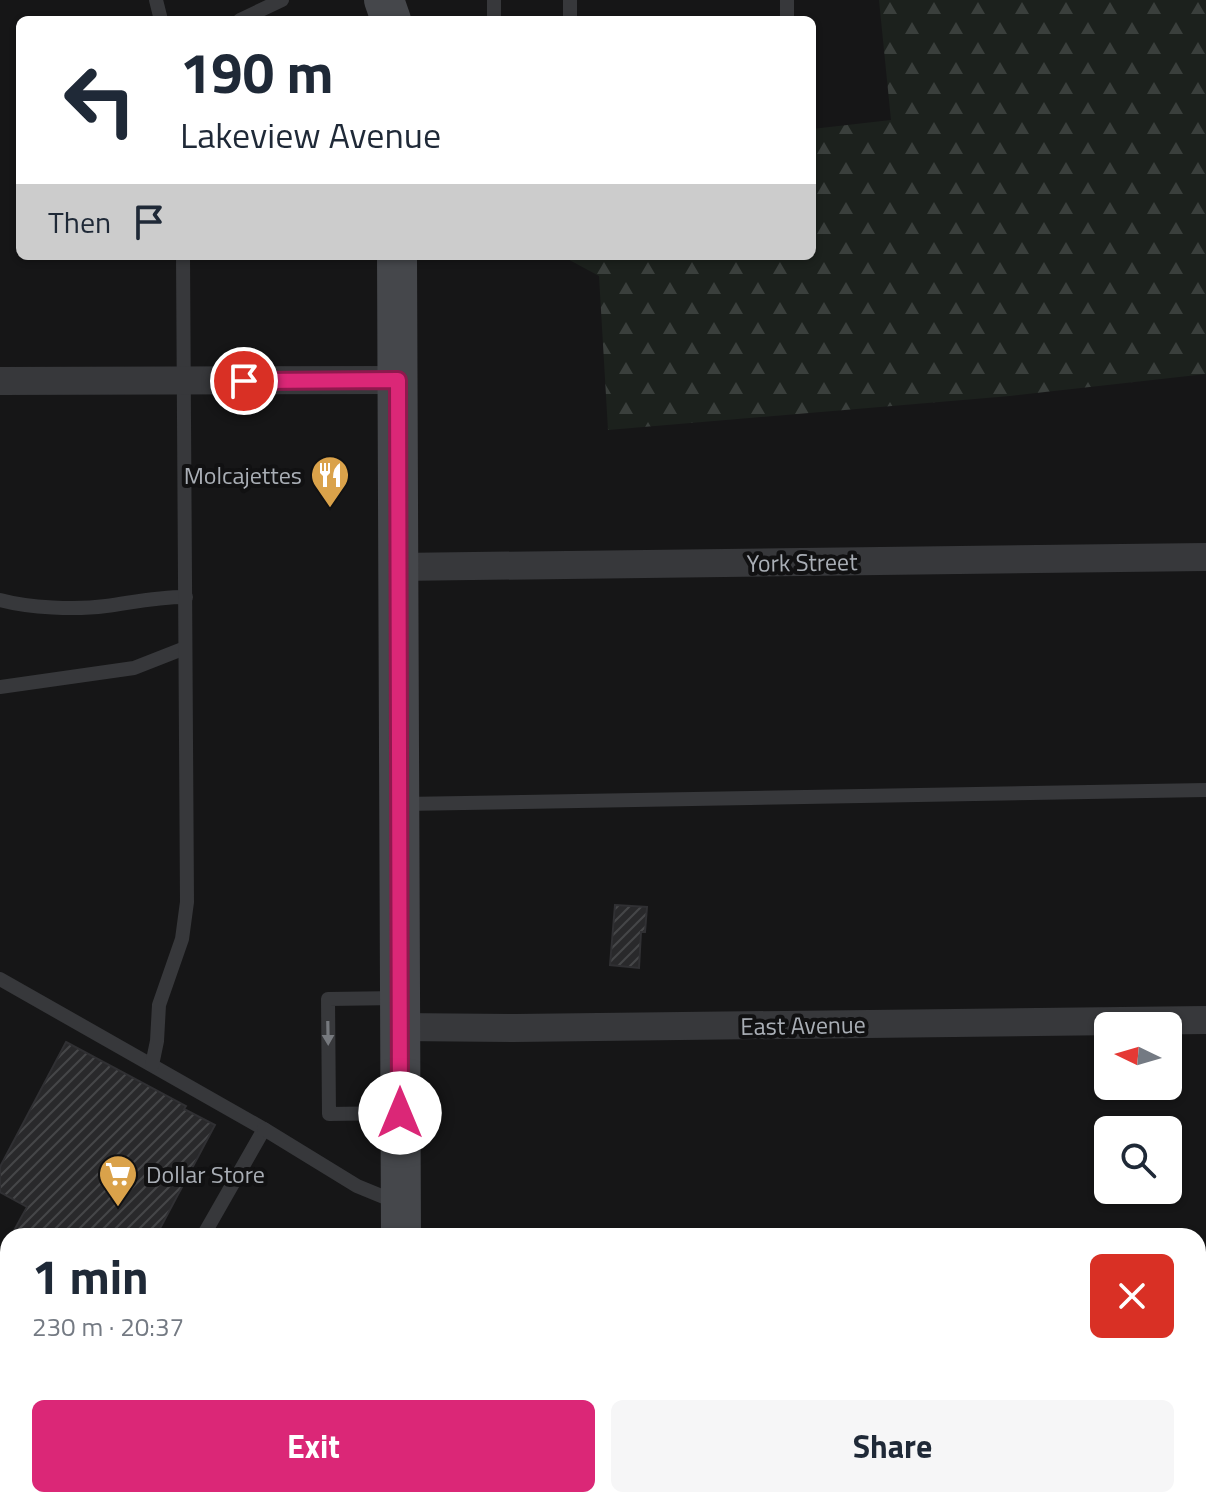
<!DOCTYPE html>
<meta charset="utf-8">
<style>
:root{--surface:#fff;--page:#f6f6f7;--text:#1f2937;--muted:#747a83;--accent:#db2777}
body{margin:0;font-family:"Titillium Web",sans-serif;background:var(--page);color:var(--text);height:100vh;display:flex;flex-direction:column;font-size:30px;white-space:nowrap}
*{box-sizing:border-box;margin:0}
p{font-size:26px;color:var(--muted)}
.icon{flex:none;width:44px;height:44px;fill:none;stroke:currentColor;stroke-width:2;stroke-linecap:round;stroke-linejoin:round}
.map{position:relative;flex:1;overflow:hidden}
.details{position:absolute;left:0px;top:1228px;width:1206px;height:280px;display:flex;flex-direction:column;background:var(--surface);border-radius:24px 24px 0 0;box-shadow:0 2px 6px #0004}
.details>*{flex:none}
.top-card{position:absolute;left:16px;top:16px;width:800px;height:244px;border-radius:12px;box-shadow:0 2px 6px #0004;background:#fff;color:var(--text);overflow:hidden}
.needle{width:52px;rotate:275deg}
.tools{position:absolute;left:1094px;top:1012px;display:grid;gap:16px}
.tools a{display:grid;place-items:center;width:88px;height:88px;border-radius:12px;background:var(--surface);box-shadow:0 2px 6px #0004;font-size:40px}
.pin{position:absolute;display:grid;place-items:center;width:68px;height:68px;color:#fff;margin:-34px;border:4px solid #fff;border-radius:50%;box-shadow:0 2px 8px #0007}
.me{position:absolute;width:88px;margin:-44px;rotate:0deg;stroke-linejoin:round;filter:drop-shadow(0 0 6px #0008)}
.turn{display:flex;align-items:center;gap:28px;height:168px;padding:0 32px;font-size:36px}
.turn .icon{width:104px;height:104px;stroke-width:2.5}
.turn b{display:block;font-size:56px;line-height:68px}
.then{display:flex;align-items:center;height:76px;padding:0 32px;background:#0003;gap:16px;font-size:30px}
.round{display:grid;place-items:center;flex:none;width:84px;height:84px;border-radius:12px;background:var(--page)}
.headline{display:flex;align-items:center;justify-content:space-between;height:136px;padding:0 32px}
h1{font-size:48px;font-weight:700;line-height:60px}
.cta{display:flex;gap:16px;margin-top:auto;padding:16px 32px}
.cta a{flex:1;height:92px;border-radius:12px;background:var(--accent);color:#fff;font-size:32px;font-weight:700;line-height:92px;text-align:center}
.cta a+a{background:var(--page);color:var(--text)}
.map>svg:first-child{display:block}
.forest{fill:url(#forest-firs)}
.building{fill:url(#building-hatch);stroke:#303033;stroke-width:2}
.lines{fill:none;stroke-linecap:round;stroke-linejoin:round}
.lane{stroke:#37383b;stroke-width:14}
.street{stroke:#37383b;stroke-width:28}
.secondary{stroke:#45474b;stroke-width:40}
.oneway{fill:#76797e}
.route-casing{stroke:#8e194d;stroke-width:20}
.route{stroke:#db2777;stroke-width:14}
.labels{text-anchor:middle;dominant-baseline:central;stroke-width:8;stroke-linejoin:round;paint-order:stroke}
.poi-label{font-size:24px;fill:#a9aeb5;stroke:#111112;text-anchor:end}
.street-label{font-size:24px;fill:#a9aeb5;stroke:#111112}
</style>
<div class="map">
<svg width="1206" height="1508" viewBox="0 0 1206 1508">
<defs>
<pattern id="forest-firs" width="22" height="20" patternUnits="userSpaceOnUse" patternTransform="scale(2)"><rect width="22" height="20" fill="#1c211d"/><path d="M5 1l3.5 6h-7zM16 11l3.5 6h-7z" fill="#3a3f3c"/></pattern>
<pattern id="building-hatch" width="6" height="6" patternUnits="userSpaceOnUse" patternTransform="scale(2)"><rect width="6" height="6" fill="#29292b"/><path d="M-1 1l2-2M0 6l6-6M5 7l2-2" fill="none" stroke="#454648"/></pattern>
</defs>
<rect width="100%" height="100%" fill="#161617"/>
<polygon class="forest" points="879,0 1206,0 1206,374 1010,396 608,430 599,276 562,256 812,256 812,129 891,120"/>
<g class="building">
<polygon points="615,905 647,907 645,932 641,932 639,968 610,965"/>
<polygon points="66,1042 186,1106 184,1109 215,1125 156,1236 11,1236 27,1207 0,1192 0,1167"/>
<polygon points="8,1242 8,1297 0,1293 0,1257"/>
</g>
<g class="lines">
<g class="lane">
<polyline points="156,0 161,20"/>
<polyline points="494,0 494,20"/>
<polyline points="570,0 570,20"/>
<polyline points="787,0 787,20"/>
<polyline points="240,20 282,0"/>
<path d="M0,600c29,8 76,10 106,6 29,-4 49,-9 80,-9"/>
<polyline points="0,687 134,668 185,648"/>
<polyline points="403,804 1206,790"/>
<polyline points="0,979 264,1129 203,1236"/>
<polyline points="152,1065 157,1041 159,1005 182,939 187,902 183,256"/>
<polyline points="398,1113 329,1114 328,999 399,998"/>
<polyline points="264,1129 357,1186 396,1202"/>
</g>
<g class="street">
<polyline points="0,381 398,380"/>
<polyline points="397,567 1206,557"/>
<polyline points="399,1027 515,1028 1206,1020"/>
<polyline points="0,1388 8,1393"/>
<polyline points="1198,1388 1206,1388"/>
<polyline points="192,1500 206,1508"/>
<polyline points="9,1508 14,1500"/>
<polyline points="996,1508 1000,1500"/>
</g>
<g class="secondary">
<polyline points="384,0 391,20"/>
<polyline points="397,256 401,1236"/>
<polyline points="401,1508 401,1500"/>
</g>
</g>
<defs><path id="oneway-solid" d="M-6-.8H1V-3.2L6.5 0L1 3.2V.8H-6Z" transform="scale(2)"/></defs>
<use class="oneway" href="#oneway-solid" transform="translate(328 1033) rotate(89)"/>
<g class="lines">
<g class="route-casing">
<polyline id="route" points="244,381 398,380 400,1113"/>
</g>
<use href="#route" class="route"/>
</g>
<defs>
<g id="restaurant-pin" transform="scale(2)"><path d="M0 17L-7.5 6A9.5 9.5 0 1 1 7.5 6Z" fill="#daa24a" stroke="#111112"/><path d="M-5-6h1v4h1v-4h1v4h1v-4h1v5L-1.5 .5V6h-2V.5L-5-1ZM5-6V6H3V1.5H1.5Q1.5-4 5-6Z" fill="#fff"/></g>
<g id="supermarket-pin" transform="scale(2)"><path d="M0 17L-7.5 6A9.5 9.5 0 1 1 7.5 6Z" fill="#daa24a" stroke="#111112"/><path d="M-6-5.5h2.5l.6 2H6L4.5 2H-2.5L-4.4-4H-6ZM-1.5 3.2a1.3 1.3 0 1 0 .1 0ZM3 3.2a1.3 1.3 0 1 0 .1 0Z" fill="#fff"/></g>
</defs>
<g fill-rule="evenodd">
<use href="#restaurant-pin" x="330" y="475"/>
<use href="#supermarket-pin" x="118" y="1174"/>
</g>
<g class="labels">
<g class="poi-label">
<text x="302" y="475">Molcajettes</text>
<text x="146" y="1174" text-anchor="start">Dollar Store</text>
</g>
<g class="street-label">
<text transform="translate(802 562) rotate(-1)">York Street</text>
<text transform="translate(803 1025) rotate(-1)">East Avenue</text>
</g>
</g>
</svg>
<div class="tools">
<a><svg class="needle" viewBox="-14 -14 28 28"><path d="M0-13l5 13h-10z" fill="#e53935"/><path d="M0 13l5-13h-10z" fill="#747a83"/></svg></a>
<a><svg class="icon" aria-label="search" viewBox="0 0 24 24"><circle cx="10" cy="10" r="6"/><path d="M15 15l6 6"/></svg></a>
</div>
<div class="pin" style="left:244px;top:381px;background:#d93025"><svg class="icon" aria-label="arrive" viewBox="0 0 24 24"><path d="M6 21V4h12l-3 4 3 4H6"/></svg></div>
<svg class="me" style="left:400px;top:1113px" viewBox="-20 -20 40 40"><circle r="19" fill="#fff"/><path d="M0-13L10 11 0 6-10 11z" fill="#db2777"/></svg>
<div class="top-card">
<div class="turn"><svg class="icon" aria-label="left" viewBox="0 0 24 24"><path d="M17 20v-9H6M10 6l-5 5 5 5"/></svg><div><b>190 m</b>Lakeview Avenue</div></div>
<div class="then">Then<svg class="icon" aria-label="arrive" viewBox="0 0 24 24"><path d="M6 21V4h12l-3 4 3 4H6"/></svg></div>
</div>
<section class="details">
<div class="headline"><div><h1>1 min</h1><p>230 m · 20:37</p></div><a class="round" style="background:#d93025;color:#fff"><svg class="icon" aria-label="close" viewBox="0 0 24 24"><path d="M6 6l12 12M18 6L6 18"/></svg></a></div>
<div class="cta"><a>Exit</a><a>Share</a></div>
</section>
</div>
